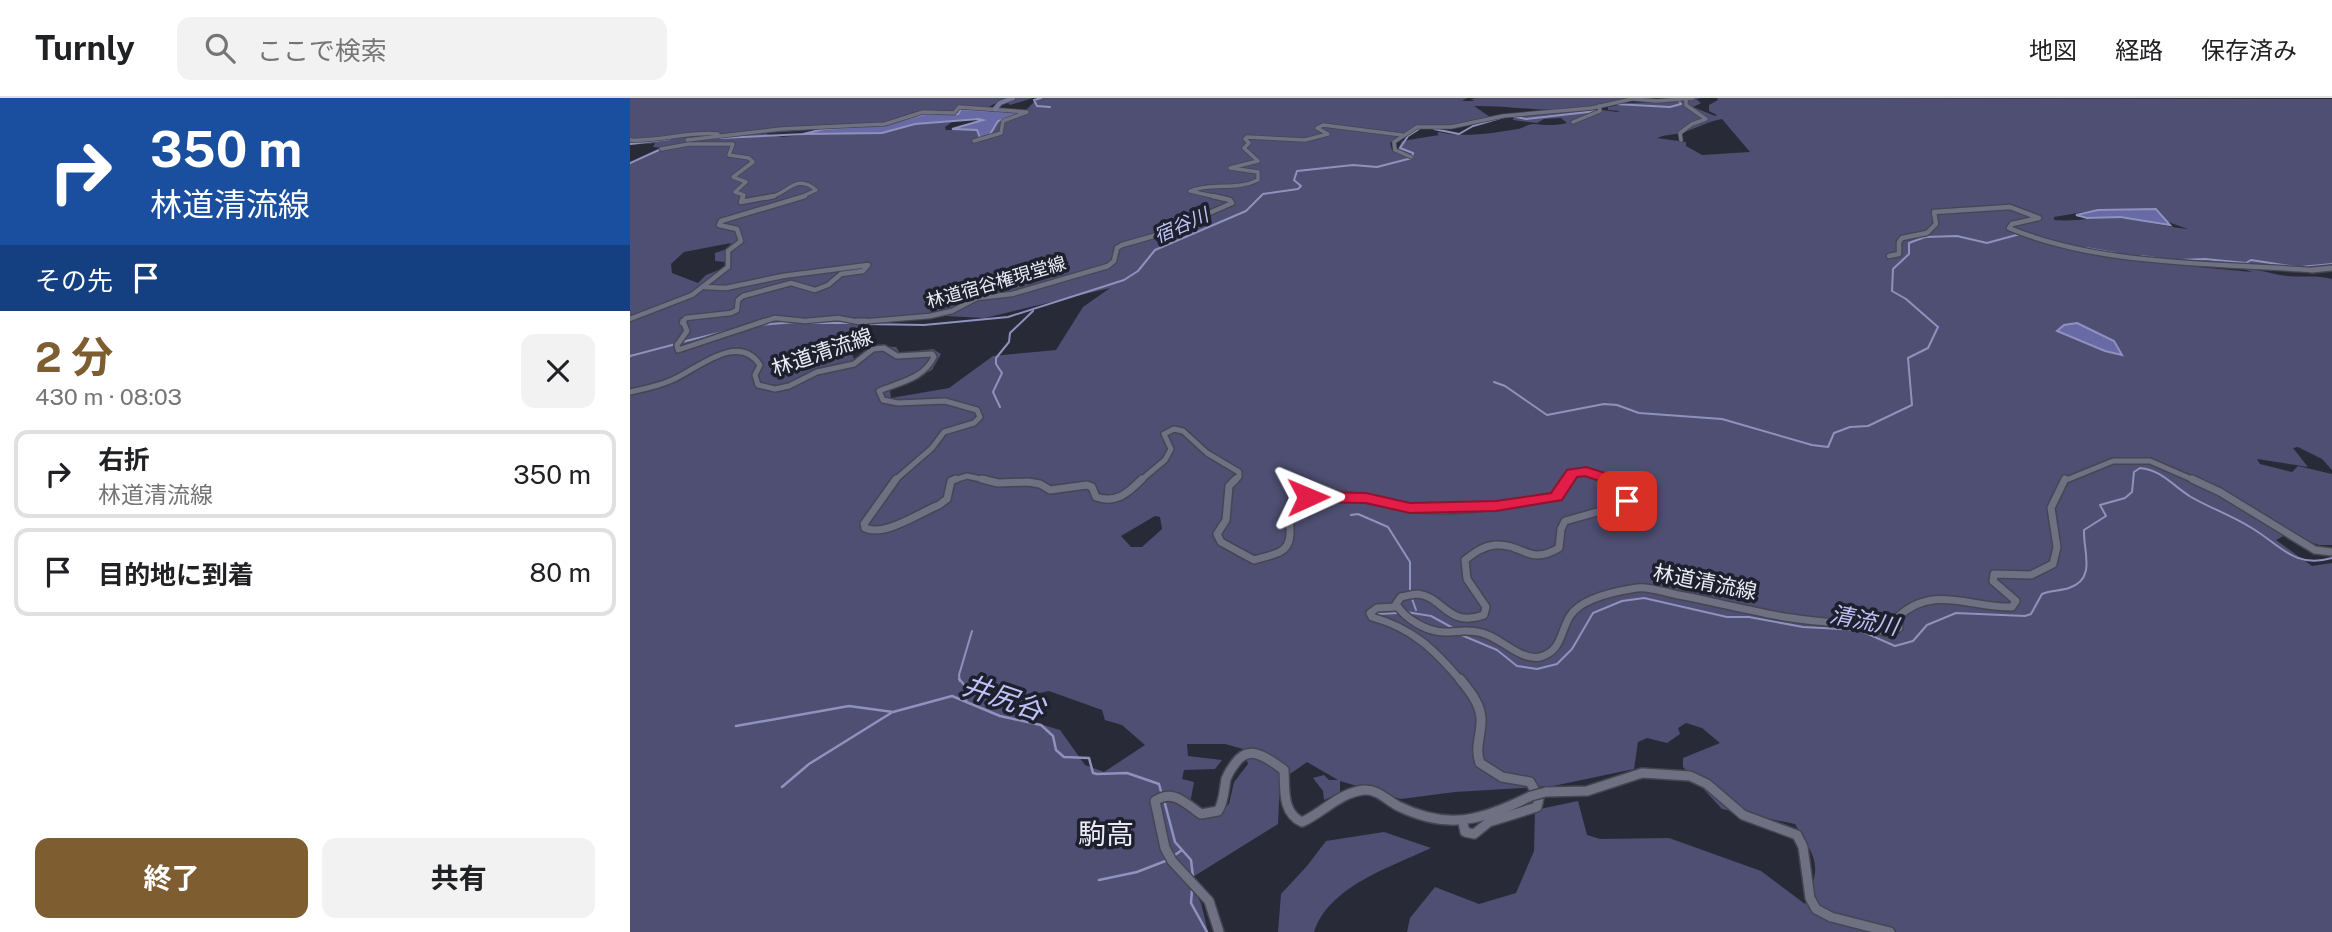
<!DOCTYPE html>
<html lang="ja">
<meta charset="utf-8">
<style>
:root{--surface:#fff;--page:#f2f2f2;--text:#202124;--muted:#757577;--line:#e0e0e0;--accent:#7e5d30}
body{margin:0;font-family:"Public Sans","Noto Sans JP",sans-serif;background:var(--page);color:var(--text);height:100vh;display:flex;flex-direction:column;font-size:26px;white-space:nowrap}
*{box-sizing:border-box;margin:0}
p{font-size:23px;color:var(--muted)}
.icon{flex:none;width:38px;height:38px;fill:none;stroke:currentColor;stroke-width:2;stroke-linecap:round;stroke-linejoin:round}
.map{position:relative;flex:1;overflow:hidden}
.details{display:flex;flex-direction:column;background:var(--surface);width:630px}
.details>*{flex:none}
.guide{background:#1a4fa0;color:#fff;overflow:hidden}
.pin{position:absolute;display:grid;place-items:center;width:60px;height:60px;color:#fff;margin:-30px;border-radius:14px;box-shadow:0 4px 10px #0006}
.me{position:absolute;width:77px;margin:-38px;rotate:89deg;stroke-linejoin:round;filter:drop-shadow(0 0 5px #0008)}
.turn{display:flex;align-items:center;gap:24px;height:147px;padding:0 35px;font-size:32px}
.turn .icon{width:91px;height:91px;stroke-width:2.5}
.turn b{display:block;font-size:49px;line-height:60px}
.then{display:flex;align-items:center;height:66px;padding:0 35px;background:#0003;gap:14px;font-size:26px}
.round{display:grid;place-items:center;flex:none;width:74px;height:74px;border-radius:14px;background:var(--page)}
.overview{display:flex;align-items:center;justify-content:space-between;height:119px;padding:0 35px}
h1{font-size:42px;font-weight:700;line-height:52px;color:var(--accent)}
.primary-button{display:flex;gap:14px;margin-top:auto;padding:14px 35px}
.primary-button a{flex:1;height:80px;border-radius:14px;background:var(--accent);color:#fff;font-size:28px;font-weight:700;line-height:80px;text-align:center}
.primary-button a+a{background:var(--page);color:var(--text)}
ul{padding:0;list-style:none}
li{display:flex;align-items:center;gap:21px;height:88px;margin:0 14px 10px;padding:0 21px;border:4px solid var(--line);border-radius:14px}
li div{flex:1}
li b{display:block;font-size:26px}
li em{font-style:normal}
header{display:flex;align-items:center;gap:42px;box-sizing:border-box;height:98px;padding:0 35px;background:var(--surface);border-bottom:2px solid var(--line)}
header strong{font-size:33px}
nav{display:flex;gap:38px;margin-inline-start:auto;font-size:24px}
.search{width:490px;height:63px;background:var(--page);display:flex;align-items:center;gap:18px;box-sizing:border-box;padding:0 24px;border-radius:14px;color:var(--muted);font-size:26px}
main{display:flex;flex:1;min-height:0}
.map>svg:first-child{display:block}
.green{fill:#4e4f72;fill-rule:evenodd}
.water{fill:#686aa6;stroke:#8f91be;stroke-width:2}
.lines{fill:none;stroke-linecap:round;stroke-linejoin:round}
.stream-far1{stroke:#8f91be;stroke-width:2}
.stream{stroke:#8f91be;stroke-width:2.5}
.minor-far4-casing{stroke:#454652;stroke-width:5}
.minor-far3-casing{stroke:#454652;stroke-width:7}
.minor-far2-casing{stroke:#454652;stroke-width:8}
.minor-far1-casing{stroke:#454652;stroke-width:10}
.minor-casing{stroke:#454652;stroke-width:12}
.tertiary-casing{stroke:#454652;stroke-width:8}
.secondary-casing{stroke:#454652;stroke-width:6}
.minor-far4{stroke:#6f7082;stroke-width:3.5}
.minor-far3{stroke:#6f7082;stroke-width:4.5}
.minor-far2{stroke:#6f7082;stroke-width:5}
.minor-far1{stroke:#6f7082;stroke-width:7}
.minor{stroke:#6f7082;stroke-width:9}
.tertiary{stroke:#6f7082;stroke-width:5}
.secondary{stroke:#75769b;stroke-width:4.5}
.minor-bridge-casing{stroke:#454652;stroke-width:12;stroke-linecap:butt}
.minor-bridge{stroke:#6f7082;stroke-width:9}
.route{fill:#e11d48;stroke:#92132f;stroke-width:2}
.labels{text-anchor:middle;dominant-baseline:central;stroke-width:7;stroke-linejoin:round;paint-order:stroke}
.far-street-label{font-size:18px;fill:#eaebf5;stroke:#1f202e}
.far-water-label{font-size:19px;font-style:italic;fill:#bec2f7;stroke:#1f202e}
.street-label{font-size:21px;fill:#eaebf5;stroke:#1f202e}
.water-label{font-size:23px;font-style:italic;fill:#bec2f7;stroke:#1f202e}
.near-water-label{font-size:28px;font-style:italic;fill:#bec2f7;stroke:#1f202e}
.near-neighbourhood-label{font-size:28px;fill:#eaebf5;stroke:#1f202e}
</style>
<header>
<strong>Turnly</strong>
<div class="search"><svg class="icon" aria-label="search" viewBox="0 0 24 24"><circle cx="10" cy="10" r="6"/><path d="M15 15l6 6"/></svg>ここで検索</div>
<nav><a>地図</a><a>経路</a><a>保存済み</a></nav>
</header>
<main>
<section class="details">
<div class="guide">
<div class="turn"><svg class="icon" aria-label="right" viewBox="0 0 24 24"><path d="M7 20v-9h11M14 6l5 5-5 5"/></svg><div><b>350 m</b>林道清流線</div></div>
<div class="then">その先<svg class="icon" aria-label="arrive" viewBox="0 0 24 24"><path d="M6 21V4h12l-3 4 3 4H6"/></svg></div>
</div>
<div class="overview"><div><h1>2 分</h1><p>430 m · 08:03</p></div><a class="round"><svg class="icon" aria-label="close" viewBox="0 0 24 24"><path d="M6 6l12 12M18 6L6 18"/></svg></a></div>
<ul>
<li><svg class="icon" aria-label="right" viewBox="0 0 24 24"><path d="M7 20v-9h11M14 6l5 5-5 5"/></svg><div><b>右折</b><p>林道清流線</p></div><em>350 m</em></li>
<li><svg class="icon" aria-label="arrive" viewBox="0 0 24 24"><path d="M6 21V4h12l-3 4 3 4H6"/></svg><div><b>目的地に到着</b></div><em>80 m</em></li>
</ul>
<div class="primary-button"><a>終了</a><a>共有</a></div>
</section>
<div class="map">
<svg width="1702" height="834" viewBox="0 0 1702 834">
<rect width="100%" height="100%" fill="#292a38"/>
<g class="green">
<path d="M0,0h403l-23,7 -3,-3 -13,2 -14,8 -18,-1 -14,5 -23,-2 -43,11 -156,11 43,-4 -3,2 16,3 39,-4h61l33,-9 37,-2 -7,5 1,3h31l2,7h8l11,-15 27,-11 13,-13h429l-5,3h12l-3,-2 6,-1h148c-47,22 -102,7 -151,8l16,11 -43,10h-33l-24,16 2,7 6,-1 4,-8 37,-6 -2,-2 2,-1c24,6 54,1 79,-3 5,-1 10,-5 15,-5 12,1 22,2 34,-1l-6,-5 -17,1 -7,4 -24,-3 1,-3 80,-8 23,3 3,-1 -12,-1v-3l23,-4 43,-2 1,-3h27l-6,1 5,4 -8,4 22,9 2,-1 -8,-4v-6l9,-5 -1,-2 615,1v167c-44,4 -89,-5 -133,1l53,5 -11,-4c12,1 22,3 34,6 19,5 38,0 57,5v191l-10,-11 -24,-12 -5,1 15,19 -51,-8 3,5 32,8 6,-6 34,8v71h-13l-32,-11 -11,6 36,26 20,-3v369h-925l3,-14 25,-31 44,17 37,-11 18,-42 1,-41 43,-9 9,34 13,4 69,-1 92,33 44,33c17,-40 12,-44 -10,-80l-73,-15 -39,-42v-9l37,-15 -18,-15 -16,-5 -8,5 2,6 -13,9 -20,-5 -9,4 -4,27 -81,17 -98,6 -54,7 -61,-18v12l-16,7 -1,-9 -10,-13 11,-3 5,5h9l-31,-18 -27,19 -2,43 -90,56 13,23 7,29h-578v-769l33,-15 -10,-1 2,-4 -25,2zM1092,21l28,33 -48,3 -16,-9v-4l-29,-4c9,-4 18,-3 27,-6 13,-4 25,-11 38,-13zM1527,110l11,14 20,7c-24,-2 -47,-10 -72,-11 -21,-1 -40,4 -62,2v-3l48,-8 29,2zM101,145l-4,6 -12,4v8l11,1 -2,6 -18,7 -8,8 -26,-10 -1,-9 13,-12zM480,190l-27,19 -27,43 -63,6 -44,32 -58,10 -1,-7 42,-21 9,-16 -8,-5 -33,4 -4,-6 -22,-1 -20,13 -6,-16 27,-21 70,-6 40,2zM525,418l5,1 2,12 -20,18h-11l-10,-11zM419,593l53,19 3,10 17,5 23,20 -41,27 -19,-7 -25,-35 -37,-11 -2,-13 4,-10zM557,646h38l18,5 5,15 -14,18 -5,22 -15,11 -18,1 -7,-7 5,-27 -12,-3 2,-9 31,-1 7,-9 -34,-4z"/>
<path d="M754,734l47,16c-40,19 -102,38 -117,84h-36l3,-38 26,-28 19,-25z"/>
</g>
<g class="water">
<polygon points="331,11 393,15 368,23 359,38 350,40 347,32 322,31 353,22 349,21 285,26 252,35 173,36 194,31 252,27 295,16 328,16"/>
<polygon points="1526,111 1540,127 1490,119 1457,120 1446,117 1468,112"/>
<polygon points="1447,225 1484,243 1492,257 1475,253 1427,233 1434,227"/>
</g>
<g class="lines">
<g class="stream-far1">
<polyline points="411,0 404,2 407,8 420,9"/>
<polyline points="985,6 1040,9 1051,6 1049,3"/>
<polyline points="882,18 896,21 967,13"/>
<polyline points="804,31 829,36 843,28 874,19"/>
<polyline points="90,40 175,36"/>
<polyline points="0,46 40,41"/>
<polyline points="0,65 31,51"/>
<polyline points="1456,150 1485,155"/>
<polyline points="1511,158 1526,160"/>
<polyline points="1549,162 1575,161 1616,165 1621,162 1666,169"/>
<polyline points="1671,169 1702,166"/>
<polyline points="179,225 222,225"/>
<polyline points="235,226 294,227 378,219 494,182 508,173 525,152 616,113 633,96 668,91 671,88 664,82 667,73 723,67 747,69 782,60 783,55 770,50 778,38 789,31"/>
<polyline points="130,227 166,224"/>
<polyline points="52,244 97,233"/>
<polyline points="0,258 46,246"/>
<polyline points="864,284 875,288 917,317 974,306 987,307 1009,315 1092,321 1182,347 1198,349 1204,335 1220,329 1238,328 1282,307 1278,260 1298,250 1308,229 1276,201 1262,193 1263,171 1279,156 1279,145 1295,139 1327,138 1357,145 1390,136"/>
<polyline points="370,309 363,294 372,275 366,266 366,260 379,244 380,235 403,213"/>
<polyline points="721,417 728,416 758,429 780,464 780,492"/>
<polyline points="781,498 786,512"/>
<polyline points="776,514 801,518 823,530"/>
<polyline points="747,516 767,515"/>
<path d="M829,536l38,16 20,16 20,3 20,-5 15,-15 21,-36 29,-12 22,-3 83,19h22l54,10 56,3 36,16 18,-5 14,-16 29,-12 69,3 6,-2 11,-20c9,-4 18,-3 27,-6 28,-9 14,-37 15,-58l22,-14 -6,-11 25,-7 7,-6 2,-20 6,-4c22,2 33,18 51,29 19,11 40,18 59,30 30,17 43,42 82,31"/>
<polyline points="330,583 329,577 342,533"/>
</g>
<g class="stream">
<polyline points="329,581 337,590 336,603"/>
<polyline points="106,628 219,608 263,614 322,598 370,618 411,627 423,638 426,652 434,659 459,660 463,675 467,676 497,675 529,686 532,697"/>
<polyline points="152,689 179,666 261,615"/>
<polyline points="534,702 545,744 561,762 563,779"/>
<polyline points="542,759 552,752"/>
<polyline points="469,782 507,774 538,762"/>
<polyline points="562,792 561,805 577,834"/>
</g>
<g class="minor-far4-casing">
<g id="minor-far4">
<polyline points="1004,1 1027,3 1063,0"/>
<polyline points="943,24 970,13 969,8"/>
<path d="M0,42c30,2 58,-9 88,-6"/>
<polyline points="57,42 151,31 255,26 293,14 324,15 329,9 397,14 373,23 371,35 344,43"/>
<polyline points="1051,42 1050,35 1062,26 1076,21 1056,7 1056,1"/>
<polyline points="31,51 59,46 103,46 99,57 119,60 123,64 103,79 116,84 105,94 114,97 113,100"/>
<polyline points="781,59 765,52 764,44 787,29 821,29 873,18 962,10 1006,0"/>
<path d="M137,100c21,-3 28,-26 49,-8l-17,8"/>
<path d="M591,100l-31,-7c22,-9 46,0 68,-11v-8l-28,-4 28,-7 -14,-13 5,-5 -4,-4 2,-2 58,3 23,-6 -11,-6 6,-3 79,10"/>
</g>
</g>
<g class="minor-far3-casing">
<g id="minor-far3">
<polyline points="113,98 111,104 144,98"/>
<path d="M1259,158l10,-2v-12l3,-4 25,-5 9,-9 -2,-12 76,-5 29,11 -27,6 -3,4c91,38 205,35 303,42"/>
<polyline points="0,221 62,197 98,169 98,153 111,143 107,131 89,127 91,123 175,98"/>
<polyline points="52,225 56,220 101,215 107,212 108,202 113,198 161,185 185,192 198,187 211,176 233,173 238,167 153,178 96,190 74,189"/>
<polyline points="129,225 145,220 175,223 208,220 229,224 300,218 322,213 347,200 382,196 478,168 484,163 487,150 492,147 534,135 602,105 600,102 583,98"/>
</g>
</g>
<g class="minor-far2-casing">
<g id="minor-far2">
<polyline points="53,223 57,233 47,247 48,252 135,223"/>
<polyline points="226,223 236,223"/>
<path d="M0,294c14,-3 29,-6 42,-12 24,-10 66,-49 88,-15l-5,10 3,10 17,4 14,-3 28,-14 37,-8 19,-15 11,-1 13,8 35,-2 2,3c-11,22 -34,25 -55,34l4,9 15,3 47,-2 32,9 3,7 -6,6 -30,9 -12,16 -38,33"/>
<polyline points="321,383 337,378 360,383"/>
<polyline points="510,383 535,362 541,351 534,336 544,331 553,333 577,355 609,374 609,379 604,383"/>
<path d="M938,383l7,-9c14,-1 28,2 40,9"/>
<polyline points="1434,383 1483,363 1520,363 1566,383"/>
</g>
</g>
<g class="minor-far1-casing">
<g id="minor-far1">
<path d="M266,381l-32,45 1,4c20,9 54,-15 74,-23l8,-6 4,-18 5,-2"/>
<path d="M352,381l16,4 30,-1 12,2 10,6 37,-5 5,2 4,10c20,7 32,-4 46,-18"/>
<path d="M606,381l-7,7 -3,34 -9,14 4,8 33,18c9,-3 24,-5 30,-11 15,-13 -6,-42 20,-51 35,-11 72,6 107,10 47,6 98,-4 145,-11l13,-18"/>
<path d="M982,381l14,14v11l-61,17 -4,8 -2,19c-31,18 -36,-5 -64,-3 -12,1 -21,8 -30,15l2,19 19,28 -2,8c-37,13 -40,-18 -66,-21 -5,0 -12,2 -17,3l-5,7c9,15 31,28 49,28 13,0 23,-3 37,1 18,4 38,28 58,24 22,-6 20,-25 30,-41 11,-18 47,-25 67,-28 11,-2 26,4 37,6 36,7 73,16 110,23 37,6 68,5 105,16l10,-5 -1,-11c35,-33 72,-9 114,-10l4,-6 -23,-20 1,-7 37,1 22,-11 4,-17 -6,-39 14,-29"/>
<polyline points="1562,381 1590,394 1685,452 1702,454"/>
<path d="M766,509l-19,1 -7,5 2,4c40,11 62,32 89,64"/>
</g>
</g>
<g class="minor-casing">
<g id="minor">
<path d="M830,581c9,11 20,24 21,39 1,16 -7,30 -1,45l22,14 28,5 9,16 -2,9 -48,15 -15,12 -9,-2 -2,-9"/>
<polyline points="916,694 957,693 1012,675 1060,678 1077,686 1113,717 1167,737 1173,749 1180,800 1186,811 1201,819 1260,834"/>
<path d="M589,834l-10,-31 -37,-40 -7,-13 -10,-47c18,-13 31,3 46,13l17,-3c6,-9 6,-21 8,-32 2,-5 4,-9 8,-14 15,-23 33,-7 50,5 1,19 -2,43 18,52 20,-9 39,-30 62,-32 13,-1 23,10 34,16 51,25 84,14 133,-10"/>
</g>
</g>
<g class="tertiary-casing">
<polyline id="tertiary" points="1682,172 1702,170"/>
</g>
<g class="secondary-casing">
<polyline id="secondary" points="365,11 370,5 383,0"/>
</g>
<use href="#minor-far4" class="minor-far4"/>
<use href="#minor-far3" class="minor-far3"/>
<use href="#minor-far2" class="minor-far2"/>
<use href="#minor-far1" class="minor-far1"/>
<use href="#minor" class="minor"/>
<use href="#tertiary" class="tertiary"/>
<use href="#secondary" class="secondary"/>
<g class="minor-bridge-casing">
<polyline id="minor-bridge" points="901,698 916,694"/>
</g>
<use href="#minor-bridge" class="minor-bridge"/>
</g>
<polygon class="route" points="956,369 997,382 1005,403 1003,406 992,406 984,388 955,378 947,379 932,402 866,413 780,415 736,405 678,404 670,399 678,394 736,395 780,405 866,403 921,395 937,372"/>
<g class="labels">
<g class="far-street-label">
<text transform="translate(366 184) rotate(-16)">林道宿谷権現堂線</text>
</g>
<g class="far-water-label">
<text transform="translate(551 127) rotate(-24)">宿谷川</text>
</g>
<g class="street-label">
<text transform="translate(192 254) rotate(-19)">林道清流線</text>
<text transform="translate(1075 484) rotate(11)">林道清流線</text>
</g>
<g class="water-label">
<text transform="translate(1234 522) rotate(11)">清流川</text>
</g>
<g class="near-water-label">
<text transform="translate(374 599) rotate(19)">井尻谷</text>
</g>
<g class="near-neighbourhood-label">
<text x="476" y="735">駒高</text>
</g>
</g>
</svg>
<div class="pin" style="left:997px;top:403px;background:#d93025"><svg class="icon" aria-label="arrive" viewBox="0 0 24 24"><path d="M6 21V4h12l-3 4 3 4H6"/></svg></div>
<svg class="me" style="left:678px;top:399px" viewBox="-20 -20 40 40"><path d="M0-17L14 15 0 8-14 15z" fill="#e11d48" stroke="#fff" stroke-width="4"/></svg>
</div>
</main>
